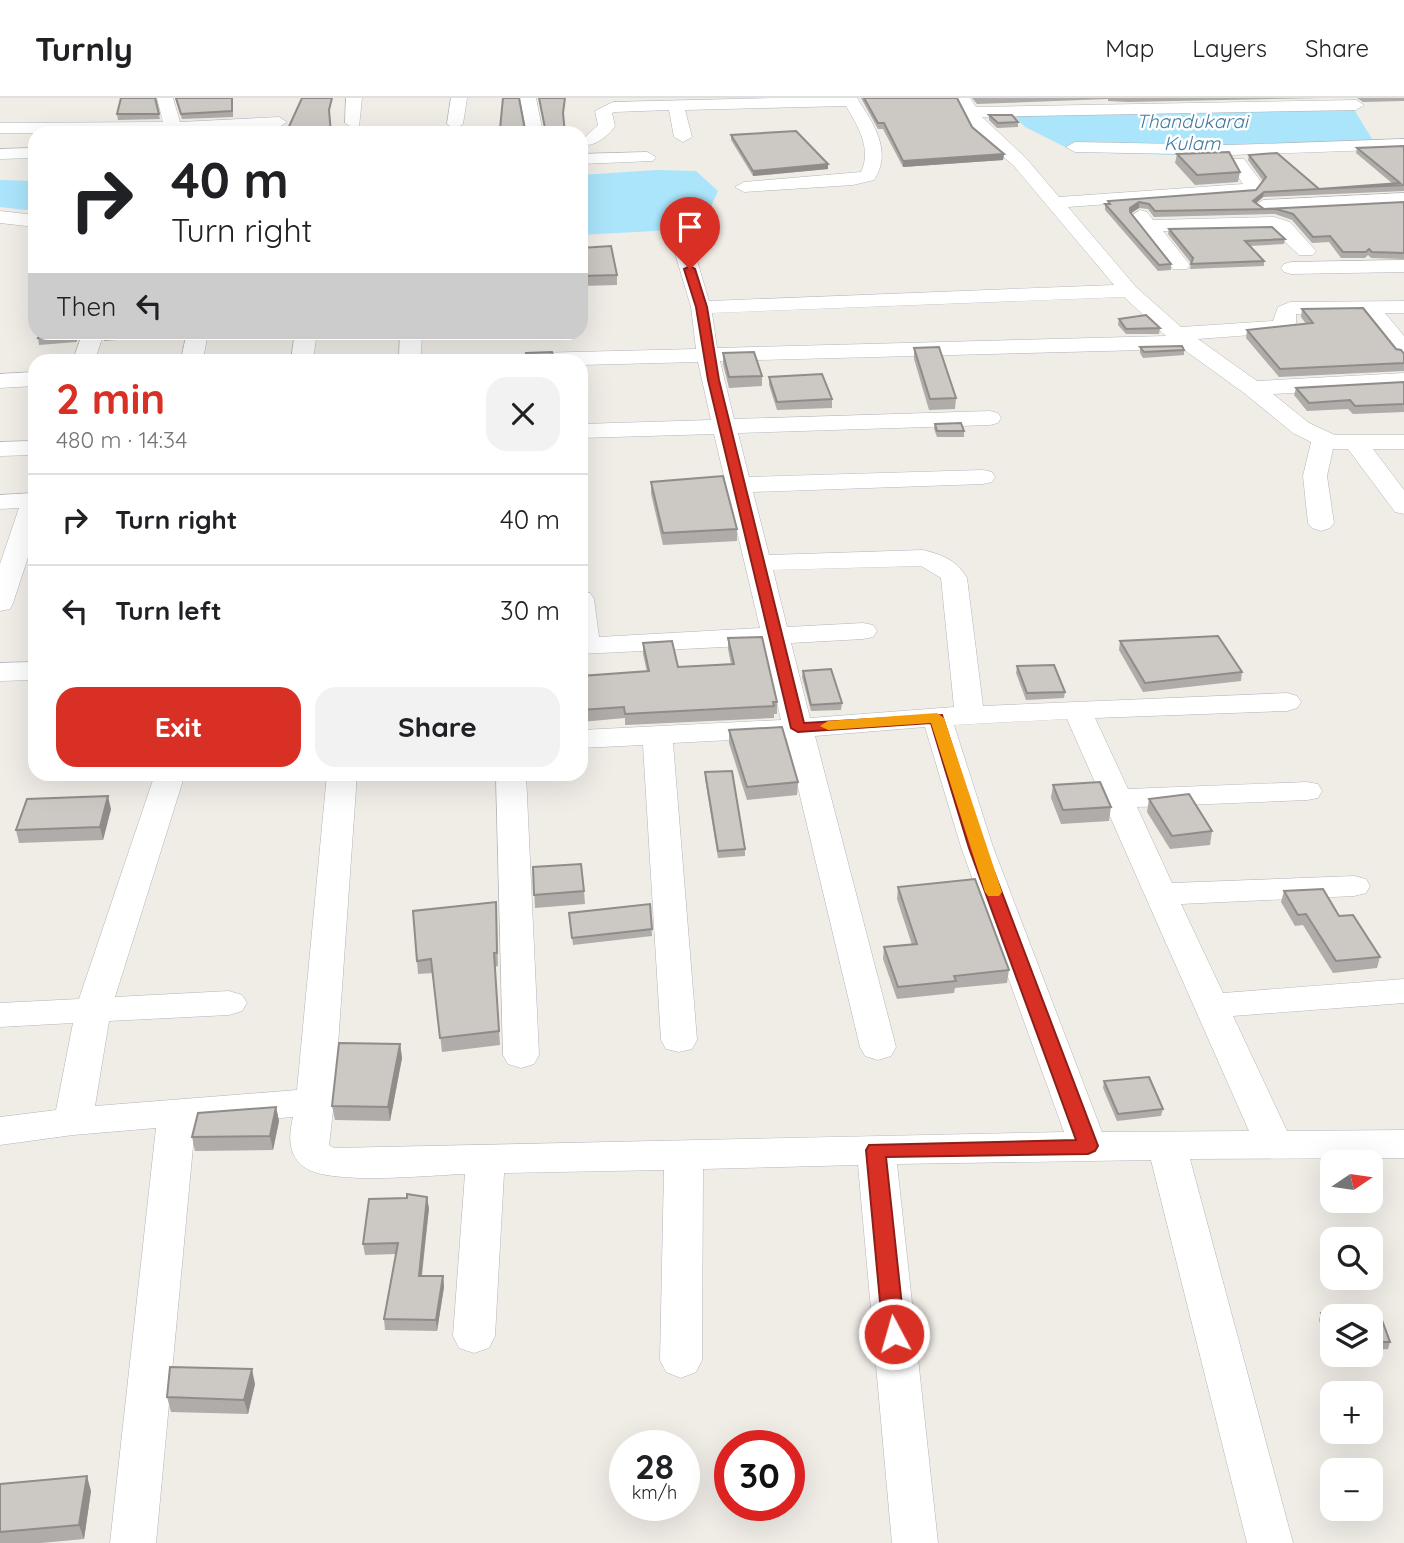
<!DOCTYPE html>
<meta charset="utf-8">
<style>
:root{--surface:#fff;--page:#f2f2f2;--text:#202124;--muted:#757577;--line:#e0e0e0;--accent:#d93025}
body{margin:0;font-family:Quicksand,sans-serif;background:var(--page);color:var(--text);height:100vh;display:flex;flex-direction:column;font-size:26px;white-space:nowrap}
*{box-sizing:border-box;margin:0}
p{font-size:23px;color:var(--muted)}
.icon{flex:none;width:38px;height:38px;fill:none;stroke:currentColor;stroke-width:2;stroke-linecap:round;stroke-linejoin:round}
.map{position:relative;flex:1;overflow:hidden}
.side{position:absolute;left:28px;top:256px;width:560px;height:427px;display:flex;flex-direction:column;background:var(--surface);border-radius:21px;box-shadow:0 7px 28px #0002}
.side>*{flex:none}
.guide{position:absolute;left:28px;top:28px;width:560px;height:214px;border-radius:21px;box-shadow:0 7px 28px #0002;background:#fff;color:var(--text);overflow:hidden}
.needle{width:46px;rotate:77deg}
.buttons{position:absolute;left:1320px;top:1052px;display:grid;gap:14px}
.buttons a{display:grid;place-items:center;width:63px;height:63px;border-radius:14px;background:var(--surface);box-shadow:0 7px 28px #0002;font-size:35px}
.speed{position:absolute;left:609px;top:1332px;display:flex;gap:14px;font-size:35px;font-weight:700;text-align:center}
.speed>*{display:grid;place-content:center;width:91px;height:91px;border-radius:50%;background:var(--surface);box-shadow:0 7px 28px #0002;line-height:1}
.speed small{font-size:18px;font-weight:400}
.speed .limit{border:10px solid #d22;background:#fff;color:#111}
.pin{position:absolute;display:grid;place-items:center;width:60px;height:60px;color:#fff;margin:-72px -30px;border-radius:50% 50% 50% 0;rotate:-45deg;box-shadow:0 0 7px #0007}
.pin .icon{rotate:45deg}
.me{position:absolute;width:77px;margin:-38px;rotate:354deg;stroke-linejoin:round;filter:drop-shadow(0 0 5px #0008)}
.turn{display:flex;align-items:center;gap:24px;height:147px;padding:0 28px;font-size:32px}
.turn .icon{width:91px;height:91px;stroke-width:2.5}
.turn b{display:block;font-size:49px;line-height:60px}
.then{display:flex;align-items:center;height:66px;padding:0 28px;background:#0003;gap:14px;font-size:26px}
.round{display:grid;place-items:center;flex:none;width:74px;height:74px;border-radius:21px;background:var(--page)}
.summary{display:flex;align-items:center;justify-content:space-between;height:119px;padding:0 28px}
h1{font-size:42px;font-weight:800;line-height:52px;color:var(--accent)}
.cta{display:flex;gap:14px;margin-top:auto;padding:14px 28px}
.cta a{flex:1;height:80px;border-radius:21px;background:var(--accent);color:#fff;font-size:28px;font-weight:800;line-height:80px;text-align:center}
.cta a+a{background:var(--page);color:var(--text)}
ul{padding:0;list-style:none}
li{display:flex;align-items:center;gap:21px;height:91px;padding:0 28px;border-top:2px solid var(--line)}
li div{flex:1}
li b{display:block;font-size:26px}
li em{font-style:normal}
header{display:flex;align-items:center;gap:42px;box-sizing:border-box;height:98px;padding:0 35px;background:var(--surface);border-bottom:2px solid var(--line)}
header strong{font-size:33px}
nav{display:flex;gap:38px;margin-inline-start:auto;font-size:24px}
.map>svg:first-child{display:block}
.water{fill:#abe5fc}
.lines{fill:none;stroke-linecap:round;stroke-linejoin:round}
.street-casing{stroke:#b2b5b9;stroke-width:1}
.street{fill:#fff;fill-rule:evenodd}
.wall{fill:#afaca9}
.shaded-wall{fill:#8f8c89}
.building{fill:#ccc8c4;stroke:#8f8c89;stroke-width:2}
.route{fill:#d93025;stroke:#8d1f18;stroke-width:2}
.slow{fill:#f59e0b}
.labels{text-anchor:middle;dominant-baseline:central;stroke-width:5;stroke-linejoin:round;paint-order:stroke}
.far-water-label{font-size:19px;font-style:italic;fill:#417b9d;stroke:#fff}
</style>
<header>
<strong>Turnly</strong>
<nav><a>Map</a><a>Layers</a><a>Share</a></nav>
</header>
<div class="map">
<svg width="1404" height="1445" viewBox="0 0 1404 1445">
<rect width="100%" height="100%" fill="#f0ede7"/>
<g class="water">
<polygon points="1353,10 1374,44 1212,58 1075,54 1025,29 1011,15"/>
<polygon points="656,72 696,73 718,93 708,115 672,132 581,137 581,77"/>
<polygon points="0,82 35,83 35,113 0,109"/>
</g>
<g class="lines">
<g class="street-casing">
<g id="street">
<polygon points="157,0 173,0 180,24 279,19 287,24 279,29 184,35 0,35 0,25 163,24"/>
<polygon points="346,0 362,0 359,29 353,30 345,25"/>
<polygon points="451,0 467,0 463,26 455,31 447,26"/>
<polygon points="520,0 536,0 543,35 527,35"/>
<path d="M776,0h81c16,25 36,53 17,82l-21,5 -109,7 -9,-5 9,-5 117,-10c11,-23 -3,-46 -15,-66l-161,4 7,27 -9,5 -9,-5 -5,-27 -54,2 -3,1 3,13c-5,8 -16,17 -26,19l-8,-4 17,-16 -3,-14 18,-9z"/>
<path d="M954,0h16l6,9 380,-7 8,5 -8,5 -374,7 44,41 33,39 184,-13 -14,-21 3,-4h12l18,24 -7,10 -187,14 68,80 45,40 92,-6 5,-14 12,-5 114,-1v12h-19l19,23v20l-8,-1 -33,-42 -67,1v9l-3,4 -16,6 -79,6 59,42 147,-8v14l-131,7 36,29 26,12h69v14h-31l31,41v24l-9,-2 -47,-63h-15l-6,27 7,47 -4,5 -9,3 -9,-3 -4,-5 -5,-47 8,-34 -18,-9 -49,-40 -61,-44 -463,12 14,58 256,-8 8,2 3,5 -3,5 -8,2 -252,8 11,44 234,-7 9,2 3,5 -3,5 -9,2 -230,8 16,63 154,-5c20,5 33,10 44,28l16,128 304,-13 10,3 4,6 -4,6 -10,3 -192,7 33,71 179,-7 11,2 4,7 -4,7 -11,2 -170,7 35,76 182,-7 12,3 4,7 -4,7 -12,3 -173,8 42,89 181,-14v24l-171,13 54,115 117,-1v28l-214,1 103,384h-46l-96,-383 -254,4 41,379h-46l-34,-378 -155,4 -1,191 -6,12 -15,6 -15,-6 -6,-12 4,-190 -160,3 -9,163 -6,12 -15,5 -15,-5 -6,-12 12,-162c-35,1 -136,12 -161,-7 -17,-13 -15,-32 -11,-50l-98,8 -39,418h-46l46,-415 -83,7 -73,10v-28l56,-7 17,-87 -73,4v-24l79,-4 76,-225h30l-70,223 114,-6 13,4 5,8 -5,8 -13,4 -120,6 -14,85 202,-16 30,-316h30l-23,328 -5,43 5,3 730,-16 -103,-285 -36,-120 -110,9 81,311 -5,9 -13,4 -13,-4 -5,-9 -74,-310 -113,6 24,297 -5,9 -13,3 -13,-3 -5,-9 -18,-295 -62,3v-18l200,-10 -17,-75 -183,9v-63l9,2 4,6 5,38 161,-9 -46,-194 -133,4v-14l130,-4 -13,-58 -117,3v-5h-58l3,-5 8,-2 162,-4 -5,-42 -17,-57 10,-6 10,6 15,51 405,-16 -100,-119 -40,-35zM1124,199l42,39 -449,12 -5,-35zM921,468l20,12 13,129 -144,11 -19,-75 72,-4 10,-2 4,-6 -4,-6 -10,-2 -76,4 -14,-57zM1067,621l182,412 -147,1 -109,-285 -39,-122z"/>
<polygon points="1404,41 1404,51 1231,57 1075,54 1066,49 1075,44 1231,47"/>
<polygon points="35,50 35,60 0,61 0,51"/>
<polygon points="647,54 656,59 653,63 581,66 581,56"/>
<polygon points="1404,95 1404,107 1263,114 1254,108 1263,102"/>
<polygon points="1140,112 1147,114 1153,122 1274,119 1290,124 1316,153 1313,157 1299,157 1272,131 1163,133 1190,167 1187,171 1173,171 1131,118"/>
<polygon points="0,113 35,117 35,129 0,125"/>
<polygon points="1404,162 1404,174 1291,176 1284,174 1281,170 1284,166 1291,164"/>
<polygon points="83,234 104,234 95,262 73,262"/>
<polygon points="187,234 208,234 203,262 181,262"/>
<polygon points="295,234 317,234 313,262 291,262"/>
<polygon points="400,234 422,234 421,262 399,262"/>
<polygon points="35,274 35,288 0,290 0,276"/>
<polygon points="35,343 35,357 0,358 0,344"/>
<polygon points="35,395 35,438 13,505 10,511 0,513 0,466 19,410 0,411 0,397"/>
<polygon points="35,564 35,582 0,583 0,565"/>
<polygon points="496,676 526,676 539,957 534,966 521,970 508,966 503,957"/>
</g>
</g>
<use href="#street" class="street"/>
</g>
<g class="wall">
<polygon points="155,0 160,21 118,22 117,16"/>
<polygon points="175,0 233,0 233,19 182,21"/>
<polygon points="861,0 957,0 972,29 1004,56 1003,62 903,69 883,31 878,31"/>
<polygon points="972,0 1322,0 1128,4 1108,3 1108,1 977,6"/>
<polygon points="1357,0 1404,0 1404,3 1363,4"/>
<polygon points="989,17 1018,24 1018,29 997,30 989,22"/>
<polygon points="731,37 828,66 828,71 753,78 731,42"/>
<polygon points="1404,48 1404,93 1263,99 1256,105 1264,111 1404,104 1404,161 1371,160 1368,157 1365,160 1341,160 1329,144 1312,145 1292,122 1275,116 1154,119 1148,111 1139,110 1131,115 1171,166 1171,172 1158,173 1105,112 1105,106 1108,106 1108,103 1256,92 1263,83 1248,62 1249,57 1319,91 1393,86 1356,55 1357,50"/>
<polygon points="1177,56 1240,74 1238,84 1195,87 1175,65"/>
<polygon points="1169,131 1285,141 1284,146 1250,148 1264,163 1264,168 1190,171 1191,165 1168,136"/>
<polygon points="581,150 617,177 617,187 581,188"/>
<polygon points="1302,211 1396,251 1404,256 1404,273 1279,279 1246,240 1247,232 1306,226 1301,219"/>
<polygon points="1119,221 1160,230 1159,236 1126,236 1118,227"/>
<polygon points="41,234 81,234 76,244 39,247 38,240"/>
<polygon points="103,234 146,234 144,240 104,243"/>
<polygon points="1140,249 1184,252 1184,257 1143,260 1140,255"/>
<polygon points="914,250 956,300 955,311 929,312 914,261"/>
<polygon points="723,255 762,278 762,288 729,290 723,266"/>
<polygon points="769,279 832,301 832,310 777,312 769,287"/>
<polygon points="1404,284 1404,314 1353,316 1348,311 1307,313 1294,297 1296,290"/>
<polygon points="935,326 964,333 964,339 937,339 934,331"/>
<polygon points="651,384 737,431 737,443 663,447 651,396"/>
<polygon points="728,540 777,604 777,616 774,616 774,620 625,627 625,620 581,624 581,578 647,574 643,556 643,545 678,569 731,566 728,551"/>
<polygon points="1120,543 1242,574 1241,583 1143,594 1119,552"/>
<polygon points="1017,568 1065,594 1064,600 1026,602 1016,575"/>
<polygon points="803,573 842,605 841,612 811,613 802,579"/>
<polygon points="729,632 798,684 797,697 747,702 729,645"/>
<polygon points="705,674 745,751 745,758 718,760 705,681"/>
<polygon points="1053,687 1111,709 1109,723 1061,726 1051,700"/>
<polygon points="1149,701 1212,733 1210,747 1170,751 1147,714"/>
<polygon points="111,711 103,742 19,745 16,732"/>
<polygon points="533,769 584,793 585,806 535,810"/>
<polygon points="898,789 1009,872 1007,885 955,890 954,895 897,901 883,861 884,849 912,847 897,801"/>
<polygon points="1284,793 1339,818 1380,859 1377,870 1333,875 1303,827 1295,828 1281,804"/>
<polygon points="496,804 498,868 495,869 500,947 442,954 433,875 418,876 417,863"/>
<polygon points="650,806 652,838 573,847 569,815"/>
<polygon points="400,946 402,960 390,1023 335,1022 332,1008"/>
<polygon points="1104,983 1163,1011 1161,1018 1117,1023 1103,990"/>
<polygon points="276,1009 279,1023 273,1052 195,1053 192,1039"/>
<polygon points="429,1110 422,1178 443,1178 444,1189 437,1233 385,1232 384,1221 396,1156 365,1157 363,1146"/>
<polygon points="1379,1214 1390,1244 1388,1251 1370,1252 1370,1218 1332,1218 1332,1252 1328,1252 1319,1222 1321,1215"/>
<polygon points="255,1286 248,1316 171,1314 167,1299"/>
<polygon points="0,1386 91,1393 84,1441 41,1445 0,1445"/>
</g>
<g class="shaded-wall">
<polygon points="1004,56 1003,62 903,69 903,63"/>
<polygon points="828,66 828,71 753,78 753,73"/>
<polygon points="1264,94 1263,99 1252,109 1253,103"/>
<polygon points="1139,104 1139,110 1130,116 1130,110"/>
<polygon points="77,234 81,234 76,244 75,238"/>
<polygon points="108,698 111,711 103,742 100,729"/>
<polygon points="400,946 402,960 390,1023 388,1009"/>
<polygon points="276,1009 279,1023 273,1052 270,1038"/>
<polygon points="427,1099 429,1110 420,1189 419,1178"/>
<polygon points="443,1178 444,1189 437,1233 436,1222"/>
<polygon points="252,1271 255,1286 248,1316 244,1302"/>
<polygon points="87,1378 91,1393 84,1441 79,1427"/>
</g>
<g class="building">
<polygon points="121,0 155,0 159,16 117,16"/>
<polygon points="176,0 232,0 232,13 181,16"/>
<polygon points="302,0 332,0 329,12 331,35 286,35"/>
<polygon points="503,0 519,0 525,32 543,33 545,30 539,0 565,0 563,15 565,35 441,35 440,32 500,31"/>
<polygon points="864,0 957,0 972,29 1004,56 903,63 884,25 878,25"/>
<polygon points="989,17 1012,17 1018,24 998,25"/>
<polygon points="231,30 231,35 113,35 114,33"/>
<polygon points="796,33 828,66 753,73 731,37"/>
<polygon points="1404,48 1404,87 1319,91 1400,85 1357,50"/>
<polygon points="1229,54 1240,74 1197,77 1177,56"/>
<polygon points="1277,55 1319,91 1264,94 1253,103 1264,111 1404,104 1404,155 1372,154 1369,151 1366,154 1343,154 1330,138 1313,139 1293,116 1276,111 1155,113 1149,106 1139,104 1130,110 1130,114 1171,166 1159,167 1105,106 1110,106 1108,103 1256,92 1266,79 1249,57"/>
<polygon points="1272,129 1285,141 1245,143 1264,163 1191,166 1193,160 1169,131"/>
<polygon points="611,148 617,177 581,178 581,150"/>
<polygon points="1363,210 1396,251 1401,252 1404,256 1404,265 1280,271 1247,232 1313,225 1302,211"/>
<polygon points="1146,217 1160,230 1126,231 1119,221"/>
<polygon points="41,234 77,234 75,238 38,240"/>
<polygon points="103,234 135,234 103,236"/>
<polygon points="1182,248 1184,252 1144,254 1140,249"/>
<polygon points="939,249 956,300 930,301 914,250"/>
<polygon points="552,254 554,262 527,262 526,255"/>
<polygon points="754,254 762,278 729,279 723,255"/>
<polygon points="822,276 832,301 777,304 769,279"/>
<polygon points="1404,284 1404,306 1355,308 1350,302 1309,305 1296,290"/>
<polygon points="961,325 964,333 937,333 935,326"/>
<polygon points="723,378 737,431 663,435 651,384"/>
<polygon points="1218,538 1242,574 1145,585 1120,543"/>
<polygon points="762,539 777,604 773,604 774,608 625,616 624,609 581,612 581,578 649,573 643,545 672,543 678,569 734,566 728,540"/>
<polygon points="1054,567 1065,594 1027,595 1017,568"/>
<polygon points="831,571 842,605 811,607 803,573"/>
<polygon points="782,629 798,684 747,689 729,632"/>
<polygon points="732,673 745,751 718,753 705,674"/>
<polygon points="1100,684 1111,709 1063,712 1053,687"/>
<polygon points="1189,696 1212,733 1172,738 1149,701"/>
<polygon points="108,698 100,729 16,732 27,701"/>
<polygon points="581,766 584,793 534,797 533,769"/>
<polygon points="975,781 1009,872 954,878 956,883 898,889 884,849 917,846 898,789"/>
<polygon points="1323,791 1339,818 1353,817 1380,859 1336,863 1306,816 1298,817 1284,793"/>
<polygon points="496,804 497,855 494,855 499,933 440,940 431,861 417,863 413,813"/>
<polygon points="650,806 652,831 572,840 569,815"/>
<polygon points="339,945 400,946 388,1009 332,1008"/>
<polygon points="1149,979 1163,1011 1118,1016 1104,983"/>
<polygon points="276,1009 270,1038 192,1039 198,1015"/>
<polygon points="407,1096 427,1099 419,1178 443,1178 436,1222 384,1221 398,1145 363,1146 369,1101 407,1100"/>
<polygon points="1379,1214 1390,1244 1370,1244 1370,1218 1332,1218 1332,1245 1330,1245 1321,1215"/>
<polygon points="170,1269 252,1271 244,1302 167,1299"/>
<polygon points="87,1378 79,1427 0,1434 0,1386"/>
</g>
<polygon class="route" points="690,168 695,171 707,209 719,282 804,625 942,617 985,750 1098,1048 1095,1053 1088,1056 886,1059 905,1236 902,1242 894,1244 887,1242 883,1236 866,1052 869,1047 1076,1042 969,750 931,625 798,634 791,630 708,282 696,209 684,171"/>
<polygon class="slow" points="937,615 944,620 1002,794 999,798 988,798 985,794 931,625 828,632 820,628 828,623"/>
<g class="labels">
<g class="far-water-label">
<text x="1192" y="23">Thandukarai<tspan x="1192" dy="22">Kulam</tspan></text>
</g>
</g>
</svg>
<div class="buttons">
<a><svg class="needle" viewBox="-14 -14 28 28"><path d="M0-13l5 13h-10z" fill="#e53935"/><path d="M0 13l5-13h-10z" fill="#757577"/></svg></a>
<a><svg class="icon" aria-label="search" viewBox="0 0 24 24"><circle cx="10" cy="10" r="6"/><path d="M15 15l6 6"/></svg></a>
<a><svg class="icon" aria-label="layers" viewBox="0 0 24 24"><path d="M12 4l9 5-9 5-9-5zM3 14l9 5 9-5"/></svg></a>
<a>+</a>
<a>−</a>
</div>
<div class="speed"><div>28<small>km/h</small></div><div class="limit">30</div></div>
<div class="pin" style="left:690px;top:171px;background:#d93025"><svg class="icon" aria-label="arrive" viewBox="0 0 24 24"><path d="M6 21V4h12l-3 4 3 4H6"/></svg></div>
<svg class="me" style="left:894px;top:1236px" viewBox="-20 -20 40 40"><circle r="17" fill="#d93025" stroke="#fff" stroke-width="3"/><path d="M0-11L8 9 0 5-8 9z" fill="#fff"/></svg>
<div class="guide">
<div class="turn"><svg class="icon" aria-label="right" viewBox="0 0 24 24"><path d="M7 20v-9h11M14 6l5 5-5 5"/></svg><div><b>40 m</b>Turn right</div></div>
<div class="then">Then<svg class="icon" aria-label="left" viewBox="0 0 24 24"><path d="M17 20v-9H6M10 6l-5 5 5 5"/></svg></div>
</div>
<section class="side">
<div class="summary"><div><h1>2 min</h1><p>480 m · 14:34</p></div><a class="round"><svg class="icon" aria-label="close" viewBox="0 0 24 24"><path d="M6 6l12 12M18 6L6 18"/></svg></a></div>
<ul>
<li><svg class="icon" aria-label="right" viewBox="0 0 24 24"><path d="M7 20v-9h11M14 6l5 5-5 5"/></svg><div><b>Turn right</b></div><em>40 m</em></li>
<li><svg class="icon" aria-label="left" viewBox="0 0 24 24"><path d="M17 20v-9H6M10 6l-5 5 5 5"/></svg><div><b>Turn left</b></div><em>30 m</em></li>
</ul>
<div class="cta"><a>Exit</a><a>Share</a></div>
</section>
</div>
